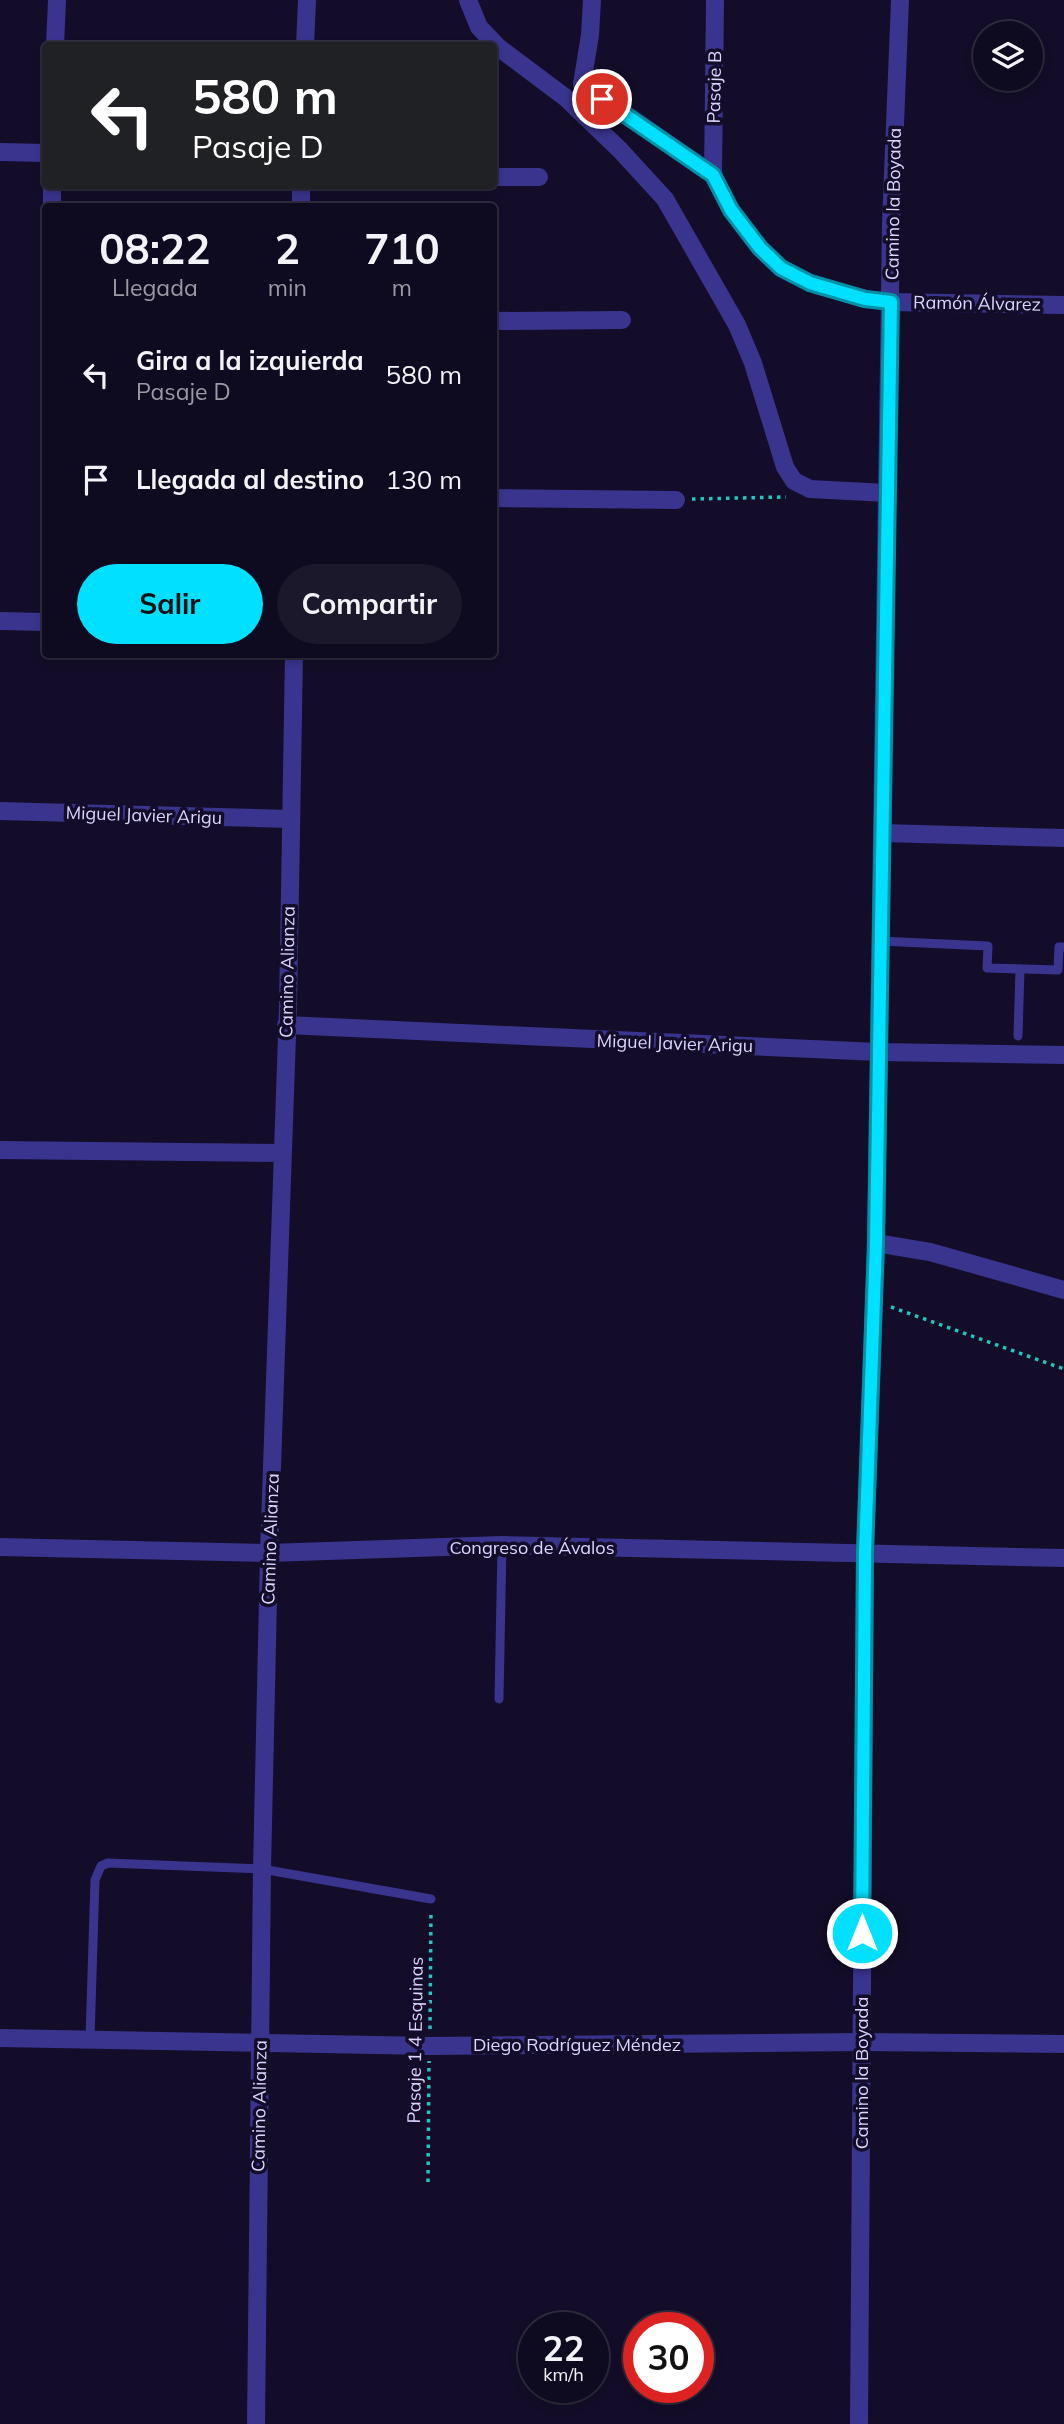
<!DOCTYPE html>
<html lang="es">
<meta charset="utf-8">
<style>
:root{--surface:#0e0a1f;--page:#1c182c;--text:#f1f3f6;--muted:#9b9aa4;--line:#2e2b3d;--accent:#02e0ff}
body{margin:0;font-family:Mulish,sans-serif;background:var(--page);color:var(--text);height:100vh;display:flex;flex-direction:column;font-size:26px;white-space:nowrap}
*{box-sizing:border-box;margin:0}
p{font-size:23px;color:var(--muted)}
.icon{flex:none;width:38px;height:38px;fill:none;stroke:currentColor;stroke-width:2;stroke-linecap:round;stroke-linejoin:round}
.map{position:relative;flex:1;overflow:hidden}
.details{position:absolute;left:42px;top:203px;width:455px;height:455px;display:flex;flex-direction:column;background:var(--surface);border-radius:7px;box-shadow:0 4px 10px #0003,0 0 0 2px var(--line)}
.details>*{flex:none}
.hud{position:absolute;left:42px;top:42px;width:455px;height:147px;border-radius:7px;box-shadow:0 4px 10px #0003,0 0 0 2px var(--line);background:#202124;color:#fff;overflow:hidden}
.tools{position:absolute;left:973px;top:21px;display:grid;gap:14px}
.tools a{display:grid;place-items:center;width:70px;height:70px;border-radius:50%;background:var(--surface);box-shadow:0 4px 10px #0003,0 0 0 2px var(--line);font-size:35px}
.speed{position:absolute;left:518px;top:2312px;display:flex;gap:14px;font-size:35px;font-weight:700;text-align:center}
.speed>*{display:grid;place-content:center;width:91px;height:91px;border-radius:50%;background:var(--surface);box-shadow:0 4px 10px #0003,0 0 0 2px var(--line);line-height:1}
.speed small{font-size:18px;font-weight:400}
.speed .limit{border:10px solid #d22;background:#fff;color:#111}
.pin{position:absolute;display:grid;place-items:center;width:60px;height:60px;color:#fff;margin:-30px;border:4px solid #fff;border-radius:50%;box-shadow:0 2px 7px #0007}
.me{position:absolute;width:77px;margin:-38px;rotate:0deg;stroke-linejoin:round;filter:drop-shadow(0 0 5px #0008)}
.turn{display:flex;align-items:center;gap:24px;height:147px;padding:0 35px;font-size:32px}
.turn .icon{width:91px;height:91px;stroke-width:2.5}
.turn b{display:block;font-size:49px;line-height:60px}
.eta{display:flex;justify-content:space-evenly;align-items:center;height:119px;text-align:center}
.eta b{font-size:42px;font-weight:700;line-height:49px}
.action{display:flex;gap:14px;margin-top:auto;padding:14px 35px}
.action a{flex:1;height:80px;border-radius:42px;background:var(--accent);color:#111;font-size:28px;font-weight:700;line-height:80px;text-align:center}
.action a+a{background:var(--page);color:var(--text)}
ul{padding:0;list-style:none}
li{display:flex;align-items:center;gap:21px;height:105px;padding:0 35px}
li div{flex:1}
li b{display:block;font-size:26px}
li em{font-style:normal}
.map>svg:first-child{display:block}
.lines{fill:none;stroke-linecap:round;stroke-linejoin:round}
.path{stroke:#23c6bf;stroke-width:3.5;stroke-dasharray:3.5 5;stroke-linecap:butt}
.service{stroke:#39348d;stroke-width:9}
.minor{stroke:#39348d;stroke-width:18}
.route-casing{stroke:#0192a6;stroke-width:18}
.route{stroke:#02e0ff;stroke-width:12}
.labels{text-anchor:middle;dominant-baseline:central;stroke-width:7;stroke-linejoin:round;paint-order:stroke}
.street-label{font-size:18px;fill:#dbd6ff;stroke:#130d29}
</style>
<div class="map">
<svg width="1064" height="2424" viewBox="0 0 1064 2424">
<rect width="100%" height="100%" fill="#130d29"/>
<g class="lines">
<g class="path">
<polyline points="692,499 786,497"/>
<polyline points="891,1307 1064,1369"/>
<polyline points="430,2029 431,1911"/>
<polyline points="428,2182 429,2061"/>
</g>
<g class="service">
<polyline points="879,941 988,946 987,968 1058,970 1059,947 1064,947"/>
<polyline points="1018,1036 1020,969"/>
<polyline points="499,1699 502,1545"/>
<polyline points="90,2038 95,1880 101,1866 108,1863 262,1869 431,1899"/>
</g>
<g class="minor">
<polyline points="468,0 479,27 498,47 566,98 620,150 665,199 737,325 753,363 785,467 794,481 810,489 887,493"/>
<polyline points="55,46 57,0"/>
<polyline points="305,46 307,0"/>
<polyline points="582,84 713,175 731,210 760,248 781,268 810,283 865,299 891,302 1064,305"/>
<polyline points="582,84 590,35 592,0"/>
<polyline points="0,152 46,153"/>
<polyline points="713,175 715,0"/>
<polyline points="494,177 539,177"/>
<polyline points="52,206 52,186"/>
<polyline points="301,206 301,186"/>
<polyline points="494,321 622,320"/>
<polyline points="494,498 676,500"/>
<polyline points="0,621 46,622"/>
<polyline points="0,811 289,819"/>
<polyline points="882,833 1064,838"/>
<polyline points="286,1025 878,1052 1064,1055"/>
<polyline points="0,1150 282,1153"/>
<polyline points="876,1243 930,1252 1064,1290"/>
<polyline points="0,1547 269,1553 502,1545 1064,1558"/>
<polyline points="0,2038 429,2046 862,2042 1064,2044"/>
<polyline points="256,2424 262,1869 269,1553 288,1007 294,654"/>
<polyline points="859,2424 865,1552 876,1243 891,224 900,0"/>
</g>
</g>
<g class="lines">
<g class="route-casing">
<polyline id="route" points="602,99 713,175 731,210 760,248 781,268 810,283 865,299 891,302 876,1243 865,1552 862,1933"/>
</g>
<use href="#route" class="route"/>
</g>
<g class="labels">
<g class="street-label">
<text transform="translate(714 87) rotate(-89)">Pasaje B</text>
<text transform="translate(893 204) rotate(-89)">Camino la Boyada</text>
<text transform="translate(977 303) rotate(1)">Ramón Álvarez</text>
<text transform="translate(144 815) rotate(2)">Miguel Javier Arigu</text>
<text transform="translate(287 972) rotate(-89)">Camino Alianza</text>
<text transform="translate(675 1043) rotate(2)">Miguel Javier Arigu</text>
<text transform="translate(270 1539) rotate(-88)">Camino Alianza</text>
<text x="532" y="1547">Congreso de Ávalos</text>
<text transform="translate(415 2040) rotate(-89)">Pasaje 1 4 Esquinas</text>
<text x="577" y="2044">Diego Rodríguez Méndez</text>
<text transform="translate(861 2073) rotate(-90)">Camino la Boyada</text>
<text transform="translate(259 2106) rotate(-89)">Camino Alianza</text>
</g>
</g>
</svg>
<div class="tools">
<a><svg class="icon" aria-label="layers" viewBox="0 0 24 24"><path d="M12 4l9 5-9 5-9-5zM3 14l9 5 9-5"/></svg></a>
</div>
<div class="speed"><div>22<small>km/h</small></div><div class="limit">30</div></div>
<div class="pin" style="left:602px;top:99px;background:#d93025"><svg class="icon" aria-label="arrive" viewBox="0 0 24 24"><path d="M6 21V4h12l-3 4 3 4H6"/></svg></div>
<svg class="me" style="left:862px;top:1933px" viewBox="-20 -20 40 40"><circle r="17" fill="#02e0ff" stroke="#fff" stroke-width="3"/><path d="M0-11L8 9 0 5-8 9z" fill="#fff"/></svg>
<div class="hud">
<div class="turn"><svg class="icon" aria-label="left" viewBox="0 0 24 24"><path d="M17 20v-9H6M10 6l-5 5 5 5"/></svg><div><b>580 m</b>Pasaje D</div></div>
</div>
<section class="details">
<div class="eta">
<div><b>08:22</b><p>Llegada</p></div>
<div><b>2</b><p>min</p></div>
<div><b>710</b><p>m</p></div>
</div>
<ul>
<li><svg class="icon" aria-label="left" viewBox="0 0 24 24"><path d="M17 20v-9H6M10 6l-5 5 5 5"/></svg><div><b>Gira a la izquierda</b><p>Pasaje D</p></div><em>580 m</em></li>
<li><svg class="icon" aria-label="arrive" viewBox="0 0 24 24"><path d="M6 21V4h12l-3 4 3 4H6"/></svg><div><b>Llegada al destino</b></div><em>130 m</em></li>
</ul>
<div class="action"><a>Salir</a><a>Compartir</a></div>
</section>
</div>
